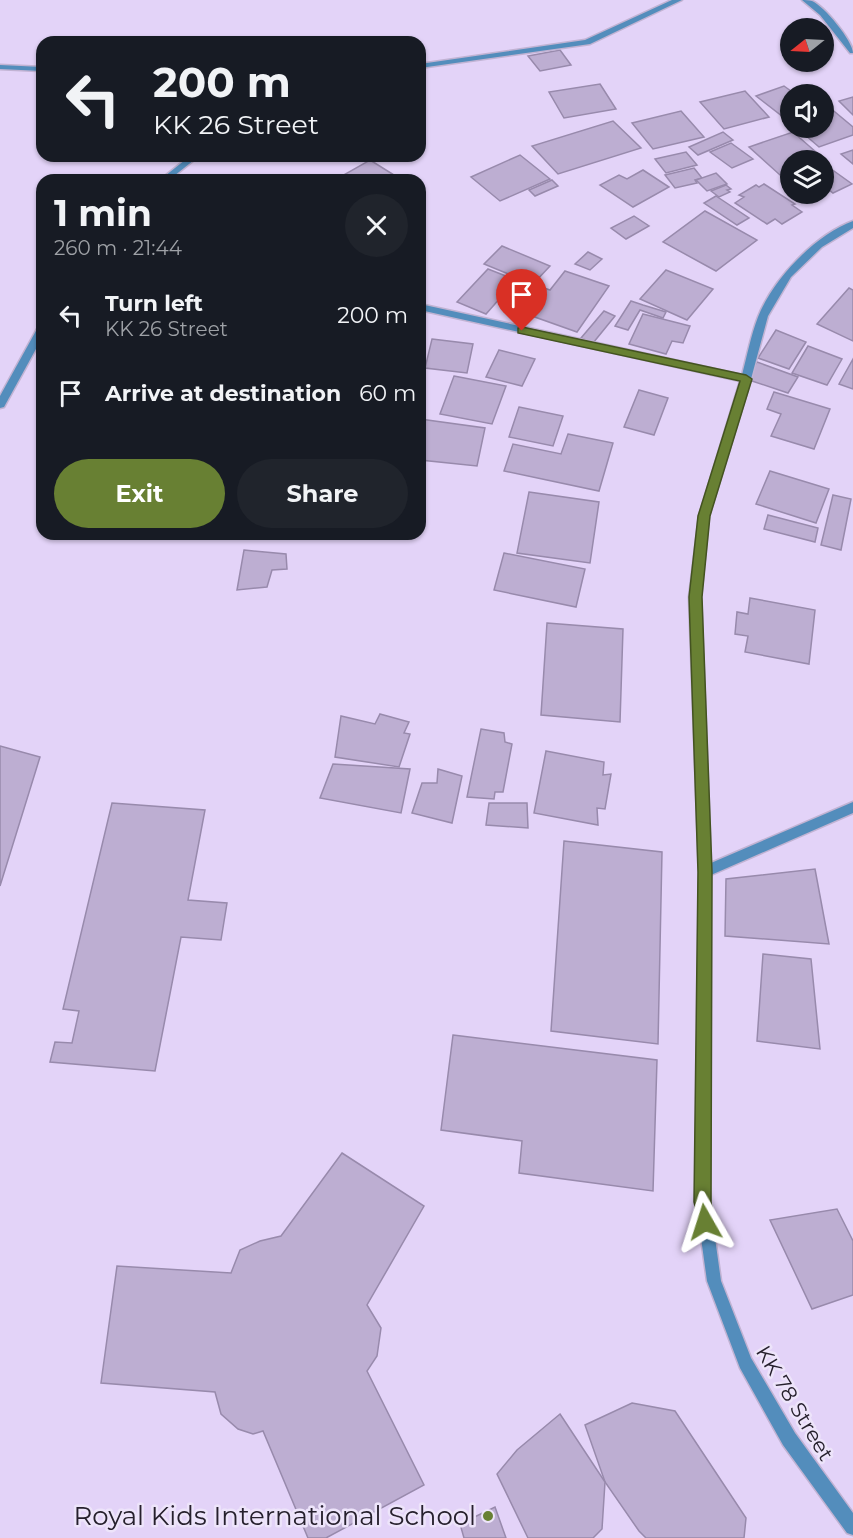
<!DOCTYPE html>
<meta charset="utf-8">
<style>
:root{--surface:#171b24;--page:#20242c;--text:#f1f3f6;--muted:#9ea1a6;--accent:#688033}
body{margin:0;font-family:Montserrat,sans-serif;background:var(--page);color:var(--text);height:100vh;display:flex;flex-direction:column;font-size:22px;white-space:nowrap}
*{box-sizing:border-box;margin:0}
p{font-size:20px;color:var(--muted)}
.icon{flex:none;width:33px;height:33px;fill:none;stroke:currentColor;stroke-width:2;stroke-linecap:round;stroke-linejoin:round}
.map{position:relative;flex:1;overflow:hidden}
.details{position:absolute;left:36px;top:174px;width:390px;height:366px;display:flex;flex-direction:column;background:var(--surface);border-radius:18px;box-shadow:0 2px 4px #0004}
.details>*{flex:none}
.hud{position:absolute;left:36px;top:36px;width:390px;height:126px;border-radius:18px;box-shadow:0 2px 4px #0004;background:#171b24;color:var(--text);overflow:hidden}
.needle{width:39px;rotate:252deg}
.fabs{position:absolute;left:780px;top:18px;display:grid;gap:12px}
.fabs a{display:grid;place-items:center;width:54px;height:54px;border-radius:50%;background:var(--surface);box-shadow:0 2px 4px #0004;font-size:30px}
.pin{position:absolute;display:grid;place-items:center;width:51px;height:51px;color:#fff;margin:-62px -26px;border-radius:50% 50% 50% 0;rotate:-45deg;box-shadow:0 0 6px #0007}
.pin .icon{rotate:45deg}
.me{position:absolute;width:66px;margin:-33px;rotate:354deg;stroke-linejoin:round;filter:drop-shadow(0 0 4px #0008)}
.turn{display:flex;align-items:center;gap:21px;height:126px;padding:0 18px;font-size:27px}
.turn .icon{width:78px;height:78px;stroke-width:2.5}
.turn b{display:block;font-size:42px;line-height:51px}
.round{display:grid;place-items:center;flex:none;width:63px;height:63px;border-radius:32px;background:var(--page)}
.summary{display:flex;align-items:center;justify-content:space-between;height:102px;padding:0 18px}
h1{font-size:36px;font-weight:700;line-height:45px}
.button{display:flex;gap:12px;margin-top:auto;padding:12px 18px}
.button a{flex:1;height:69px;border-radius:36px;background:var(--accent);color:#fff;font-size:24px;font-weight:700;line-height:69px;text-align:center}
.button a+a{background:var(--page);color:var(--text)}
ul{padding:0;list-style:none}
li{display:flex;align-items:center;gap:18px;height:78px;padding:0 18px}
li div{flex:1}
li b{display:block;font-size:22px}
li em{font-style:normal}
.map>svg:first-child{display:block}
.building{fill:#bdaed2;stroke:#988aac;stroke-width:1.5}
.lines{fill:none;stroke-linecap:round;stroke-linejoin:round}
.minor-casing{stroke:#c1b3d3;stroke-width:3}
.minor{fill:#538dbc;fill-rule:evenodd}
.route{fill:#688033;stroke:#445321;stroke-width:1.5}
.poi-dot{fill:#688033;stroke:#ede4fa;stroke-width:2}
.labels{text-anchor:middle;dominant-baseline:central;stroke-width:5;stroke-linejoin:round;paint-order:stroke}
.street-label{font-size:21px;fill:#26202d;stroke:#ede4fa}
.near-poi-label{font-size:26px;fill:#26202d;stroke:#ede4fa;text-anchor:end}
</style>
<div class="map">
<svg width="853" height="1538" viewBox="0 0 853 1538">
<rect width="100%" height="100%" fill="#e3d3f8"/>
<g class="building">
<polygon points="560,50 571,65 540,71 528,56"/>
<polygon points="600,84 616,109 564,118 549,92"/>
<polygon points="784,86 795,94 790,94 790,112 782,116 756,96"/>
<polygon points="745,91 769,117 724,129 700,102"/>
<polygon points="853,97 853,115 839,101"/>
<polygon points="829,107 853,127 853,135 819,147 797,128 824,128 824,108"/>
<polygon points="681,111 704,137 653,149 632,123"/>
<polygon points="613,121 641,148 558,174 532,146"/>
<polygon points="723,132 733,140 698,155 689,147"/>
<polygon points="793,132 824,159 790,160 790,171 780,175 749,147"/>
<polygon points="731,143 753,159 732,168 710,152"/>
<polygon points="853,150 853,164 841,154"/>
<polygon points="686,152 697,165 666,173 655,159"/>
<polygon points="520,155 550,179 500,201 471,177"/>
<polygon points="370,160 402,180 344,180 340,177"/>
<polygon points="827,166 852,184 833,193 824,186 824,167"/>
<polygon points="694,168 702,178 695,180 697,183 675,188 665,175"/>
<polygon points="643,170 669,187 633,207 600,185 619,175 627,179"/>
<polygon points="716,173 727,184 707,191 696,180"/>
<polygon points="552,180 558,186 535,196 529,190"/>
<polygon points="764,184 795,204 792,205 802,212 782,224 775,219 767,224 735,203 744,197 739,195 756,185 759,187"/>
<polygon points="726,185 731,189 727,190 730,192 719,197 711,191"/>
<polygon points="716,196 749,218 737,225 704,203"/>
<polygon points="705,211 757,240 716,271 663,242"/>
<polygon points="634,216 649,226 626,239 611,228"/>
<polygon points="502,246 550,266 533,284 484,264"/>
<polygon points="588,252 602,259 590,270 575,264"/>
<polygon points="488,269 516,280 486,314 457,302"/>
<polygon points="666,270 713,289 687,320 640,299"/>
<polygon points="565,271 609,286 577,332 532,316 538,307 532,305 544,288 550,290"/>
<polygon points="849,288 853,290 853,341 817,324"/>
<polygon points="631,301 643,305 666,312 663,318 640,310 628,330 615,326"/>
<polygon points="604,311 615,316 593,343 581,338"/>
<polygon points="643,314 690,326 683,343 672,341 666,354 629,344"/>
<polygon points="776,330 806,342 789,369 758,358"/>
<polygon points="432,339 473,344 467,373 425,368"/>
<polygon points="808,346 842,359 827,385 792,373"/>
<polygon points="499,350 535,359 522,386 486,377"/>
<polygon points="853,359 853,389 839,384"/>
<polygon points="757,362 798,377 788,393 746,379"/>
<polygon points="454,376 506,386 492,424 440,414"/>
<polygon points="639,390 668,398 654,435 624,427"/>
<polygon points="774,392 830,409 814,449 771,436 781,414 767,409"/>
<polygon points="519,407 563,416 553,446 509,437"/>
<polygon points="420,419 485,428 477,466 420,460"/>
<polygon points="568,434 613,443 599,491 504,471 513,444 561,454"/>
<polygon points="770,471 829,489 816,523 756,504"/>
<polygon points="529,492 599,502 590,563 517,553"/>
<polygon points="833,495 851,499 841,550 821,545"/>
<polygon points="768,515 818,528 815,542 764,529"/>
<polygon points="244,550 286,554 287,569 272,570 267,587 237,590"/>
<polygon points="504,553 585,569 576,607 494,590"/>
<polygon points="750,598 815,610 809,664 745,652 748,636 735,634 737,612 748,614"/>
<polygon points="547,623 623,629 620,722 541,715"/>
<polygon points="380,714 409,722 404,733 410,734 399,767 335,757 341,716 375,724"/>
<polygon points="481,729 504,733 505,742 512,744 503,792 495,792 494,799 467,797"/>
<polygon points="0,746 40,757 0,886"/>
<polygon points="546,751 604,762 603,775 611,774 605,809 597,808 598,825 534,813"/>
<polygon points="333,764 410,769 401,813 320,798"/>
<polygon points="438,769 462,776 452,823 412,813 422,783 437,783"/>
<polygon points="112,803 205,810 188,900 227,903 221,940 181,937 155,1071 50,1062 55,1042 72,1043 79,1011 63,1009"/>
<polygon points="489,803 527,803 528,828 486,825"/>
<polygon points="564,841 662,852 658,1044 551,1031"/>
<polygon points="815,869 829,944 725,936 726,879"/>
<polygon points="763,954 811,959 820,1049 757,1041"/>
<polygon points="453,1035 657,1060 653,1191 519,1173 522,1141 441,1130"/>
<polygon points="342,1153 424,1206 367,1305 381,1328 377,1356 367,1371 424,1485 326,1538 308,1538 263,1431 253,1434 238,1429 221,1414 215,1392 101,1383 117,1266 231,1273 240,1250 260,1241 281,1236"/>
<polygon points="837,1209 853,1241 853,1295 812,1309 770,1220"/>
<polygon points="632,1403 675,1411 746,1518 744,1538 646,1538 639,1531 605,1482 585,1425"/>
<polygon points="560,1414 605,1482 602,1529 593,1538 528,1538 497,1474 517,1450"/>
<polygon points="495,1507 506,1538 464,1538 460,1524"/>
</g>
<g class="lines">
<g class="minor-casing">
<g id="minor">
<polygon points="672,0 682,0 590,44 420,68 420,64 585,40"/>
<path d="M802,0c3,0 7,0 10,1 12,5 41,40 41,52h-3l-30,-38z"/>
<polygon points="0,65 42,67 42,71 0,69"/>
<polygon points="190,156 199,156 169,180 160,180"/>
<path d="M853,221v7l-31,19 -31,30 -23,39 -17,63 -42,137 -8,81 10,266 142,-61v11l-142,62 -1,327 11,79 30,77 44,75 58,80v22l-6,-2 -64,-88 -43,-77 -33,-87 -11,-79 3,-330 -10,-275 10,-81 41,-135 -320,-71v-6l322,71c5,-19 9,-40 16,-58 15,-38 57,-82 95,-96z"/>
<polygon points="42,326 42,338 4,407 0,408 0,396 37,329"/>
</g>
</g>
<use href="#minor" class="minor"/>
</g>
<polygon class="route" points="522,327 746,375 752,379 710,516 702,597 712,872 711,1202 714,1222 711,1228 705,1230 700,1228 694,1202 698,872 689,597 698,516 740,381 518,333 518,328"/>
<circle class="poi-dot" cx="488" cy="1516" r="6"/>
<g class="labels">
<g class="street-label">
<text transform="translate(795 1403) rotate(59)">KK 78 Street</text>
</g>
<g class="near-poi-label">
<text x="476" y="1516">Royal Kids International School</text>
</g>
</g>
</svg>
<div class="fabs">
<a><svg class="needle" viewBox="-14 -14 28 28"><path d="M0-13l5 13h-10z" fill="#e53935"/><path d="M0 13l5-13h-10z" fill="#9ea1a6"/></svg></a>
<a><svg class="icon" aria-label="sound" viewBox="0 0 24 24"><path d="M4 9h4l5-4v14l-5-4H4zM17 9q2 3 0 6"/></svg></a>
<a><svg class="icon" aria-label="layers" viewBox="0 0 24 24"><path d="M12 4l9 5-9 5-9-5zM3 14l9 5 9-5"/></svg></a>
</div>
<div class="pin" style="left:522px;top:331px;background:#d93025"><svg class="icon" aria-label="arrive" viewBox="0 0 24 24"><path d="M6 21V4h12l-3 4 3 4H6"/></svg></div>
<svg class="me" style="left:705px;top:1222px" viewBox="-20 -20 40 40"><path d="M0-17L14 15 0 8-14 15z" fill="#688033" stroke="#fff" stroke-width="4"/></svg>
<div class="hud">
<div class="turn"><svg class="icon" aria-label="left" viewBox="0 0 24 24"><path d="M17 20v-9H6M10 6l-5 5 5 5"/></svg><div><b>200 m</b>KK 26 Street</div></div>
</div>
<section class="details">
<div class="summary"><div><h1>1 min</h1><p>260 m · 21:44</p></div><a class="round"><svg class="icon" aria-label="close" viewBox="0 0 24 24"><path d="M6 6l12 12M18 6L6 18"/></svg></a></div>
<ul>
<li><svg class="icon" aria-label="left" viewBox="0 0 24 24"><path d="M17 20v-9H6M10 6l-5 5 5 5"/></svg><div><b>Turn left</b><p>KK 26 Street</p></div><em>200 m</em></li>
<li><svg class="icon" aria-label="arrive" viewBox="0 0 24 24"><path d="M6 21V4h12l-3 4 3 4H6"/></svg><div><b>Arrive at destination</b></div><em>60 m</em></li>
</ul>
<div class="button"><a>Exit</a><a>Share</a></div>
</section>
</div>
